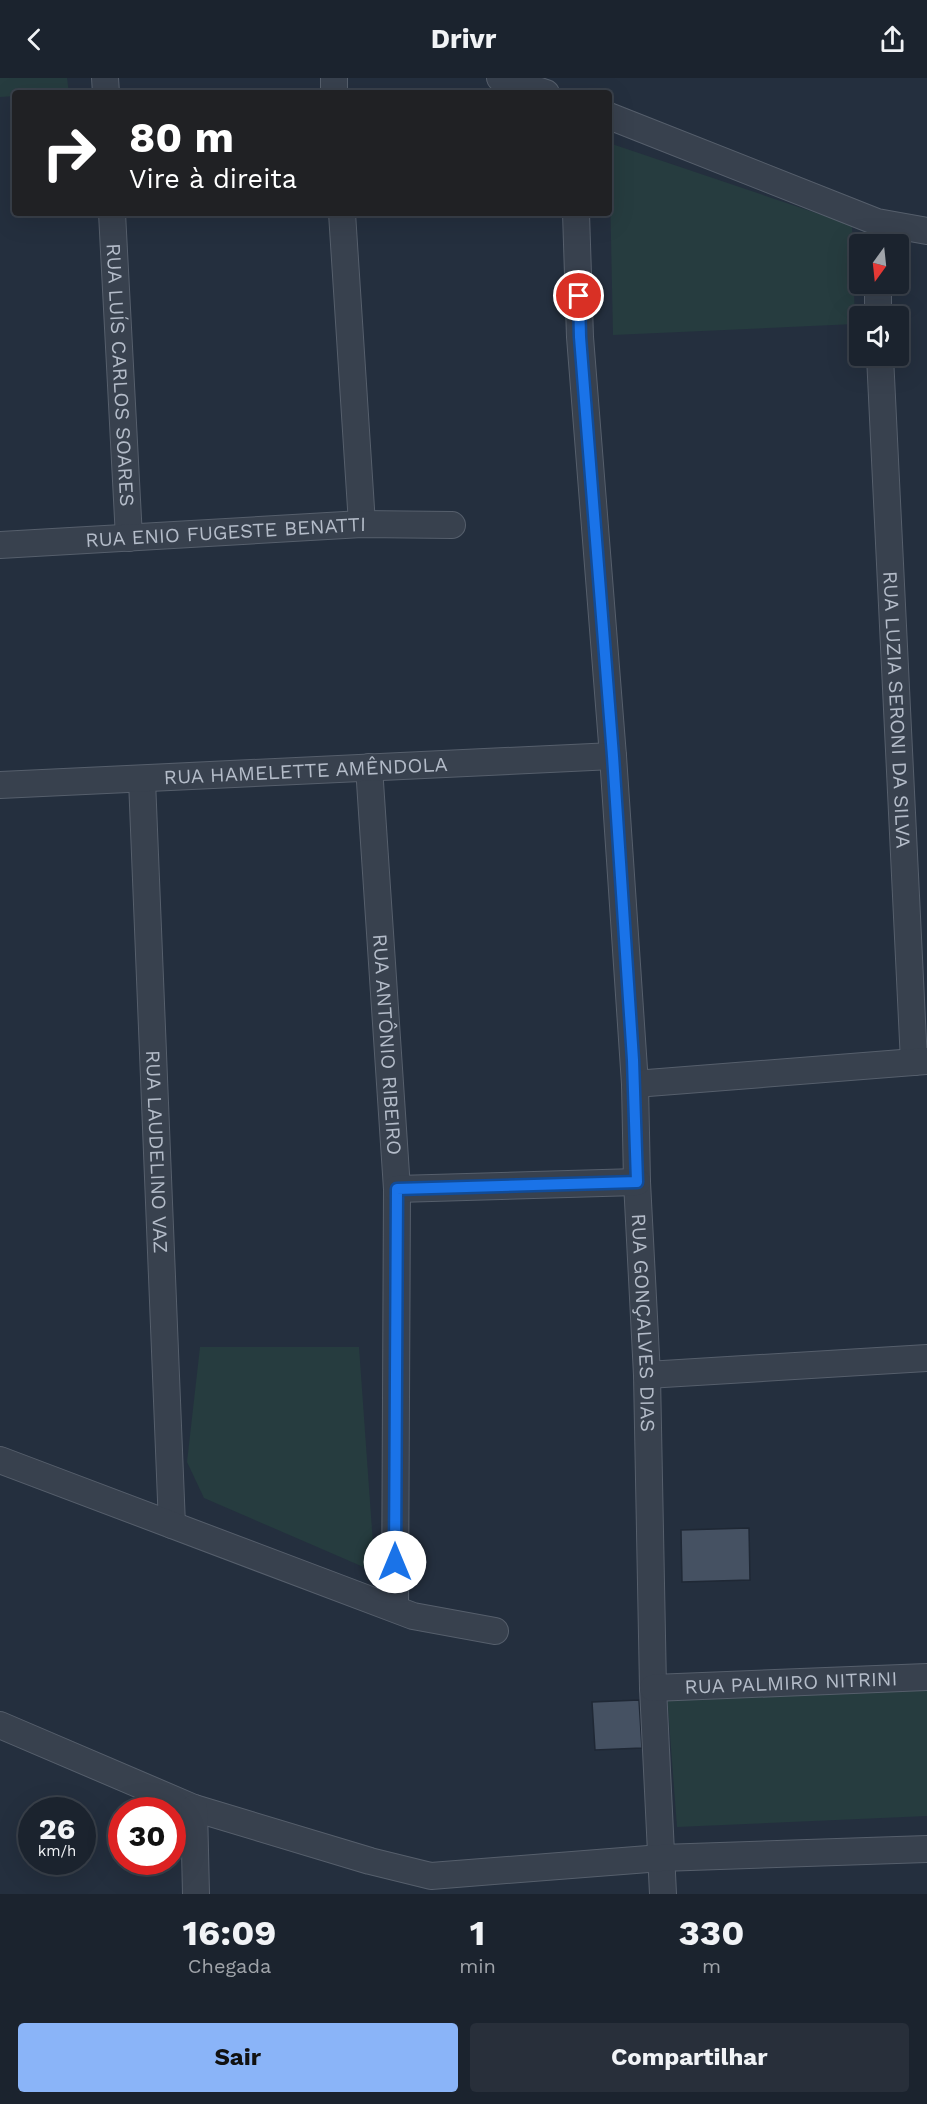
<!DOCTYPE html>
<html lang="pt">
<meta charset="utf-8">
<style>
:root{--surface:#1b232e;--page:#282f3a;--text:#f1f3f6;--muted:#a0a4aa;--line:#39404a;--accent:#8ab4f8}
body{margin:0;font-family:"Work Sans",sans-serif;background:var(--page);color:var(--text);height:100vh;display:flex;flex-direction:column;font-size:22px;white-space:nowrap}
*{box-sizing:border-box;margin:0}
p{font-size:20px;color:var(--muted)}
.icon{flex:none;width:33px;height:33px;fill:none;stroke:currentColor;stroke-width:2;stroke-linecap:round;stroke-linejoin:round}
.map{position:relative;height:1816px;overflow:hidden}
.details{display:flex;flex-direction:column;background:var(--surface);flex:1}
.details>*{flex:none}
.top-card{position:absolute;left:12px;top:12px;width:600px;height:126px;border-radius:6px;box-shadow:0 6px 24px #0002,0 0 0 2px var(--line);background:#202124;color:#fff;overflow:hidden}
.needle{width:39px;rotate:195deg}
.tools{position:absolute;left:849px;top:156px;display:grid;gap:12px}
.tools a{display:grid;place-items:center;width:60px;height:60px;border-radius:6px;background:var(--surface);box-shadow:0 6px 24px #0002,0 0 0 2px var(--line);font-size:30px}
.speed{position:absolute;left:18px;top:1719px;display:flex;gap:12px;font-size:30px;font-weight:700;text-align:center}
.speed>*{display:grid;place-content:center;width:78px;height:78px;border-radius:50%;background:var(--surface);box-shadow:0 6px 24px #0002,0 0 0 2px var(--line);line-height:1}
.speed small{font-size:15px;font-weight:400}
.speed .limit{border:9px solid #d22;background:#fff;color:#111}
.pin{position:absolute;display:grid;place-items:center;width:51px;height:51px;color:#fff;margin:-26px;border:3px solid #fff;border-radius:50%;box-shadow:0 2px 6px #0007}
.me{position:absolute;width:66px;margin:-33px;rotate:0deg;stroke-linejoin:round;filter:drop-shadow(0 0 4px #0008)}
.turn{display:flex;align-items:center;gap:21px;height:126px;padding:0 18px;font-size:27px}
.turn .icon{width:78px;height:78px;stroke-width:2.5}
.turn b{display:block;font-size:42px;line-height:51px}
.eta{display:flex;justify-content:space-evenly;align-items:center;height:102px;text-align:center}
.eta b{font-size:36px;font-weight:700;line-height:42px}
.cta{display:flex;gap:12px;margin-top:auto;padding:12px 18px}
.cta a{flex:1;height:69px;border-radius:6px;background:var(--accent);color:#111;font-size:24px;font-weight:700;line-height:69px;text-align:center}
.cta a+a{background:var(--page);color:var(--text)}
header{display:flex;justify-content:space-between;align-items:center;height:78px;padding:0 18px;background:var(--surface);font-size:27px;font-weight:700}
.map>svg:first-child{display:block}
.green{fill:#263c3f}
.building{fill:#455162;stroke:#1f2835;stroke-width:1.5}
.lines{fill:none;stroke-linecap:round;stroke-linejoin:round}
.minor-casing{stroke:#565f6c;stroke-width:28}
.minor{stroke:#38414e;stroke-width:26}
.route-casing{stroke:#114b97;stroke-width:15}
.route{stroke:#1a73e8;stroke-width:10}
.labels{text-anchor:middle;dominant-baseline:central;stroke-width:4.5;stroke-linejoin:round;paint-order:stroke}
.street-label{font-size:20px;fill:#b4bcc9;stroke:#1d2633}
</style>
<header><svg class="icon" aria-label="back" viewBox="0 0 24 24"><path d="M15 5l-7 7 7 7"/></svg>Drivr<svg class="icon" aria-label="share" viewBox="0 0 24 24"><path d="M12 15V3M7 8l5-5 5 5M5 13v7h14v-7"/></svg></header>
<div class="map">
<svg width="927" height="1816" viewBox="0 0 927 1816">
<rect width="100%" height="100%" fill="#242f3e"/>
<g class="green">
<polygon points="0,0 67,0 69,15 15,15 15,18 0,19"/>
<polygon points="609,65 852,147 855,246 613,257"/>
<polygon points="200,1269 359,1269 375,1494 204,1420 187,1384"/>
<polygon points="927,1597 927,1738 677,1749 667,1617"/>
</g>
<g class="building">
<polygon points="749,1450 750,1502 682,1504 681,1452"/>
<polygon points="639,1622 642,1670 595,1672 592,1624"/>
</g>
<g class="lines">
<g class="minor-casing">
<g id="minor">
<polyline points="105,0 106,15"/>
<polyline points="334,0 334,15"/>
<polyline points="500,0 546,15"/>
<polyline points="609,38 877,144 927,153"/>
<path id="s1" d="M112,135l17,325"/>
<polyline points="342,135 362,446"/>
<path id="s2" d="M576,135l4,124 33,419 22,328 2,98 10,193 6,313 10,206"/>
<polyline points="878,206 878,238"/>
<path id="s3" d="M880,278l34,706"/>
<path id="s4" d="M0,467l362,-21 90,1"/>
<path id="s5" d="M369,689l28,422 -2,419"/>
<path id="s6" d="M142,702l30,745"/>
<path id="s7" d="M0,707l613,-29"/>
<polyline points="635,1006 927,983"/>
<polyline points="397,1111 637,1104"/>
<polyline points="647,1297 927,1280"/>
<polyline points="0,1382 413,1538 495,1553"/>
<path id="s8" d="M653,1610l274,-11"/>
<polyline points="0,1647 194,1730 370,1783 431,1798 661,1780 927,1771"/>
<polyline points="194,1730 196,1816"/>
</g>
</g>
<use href="#minor" class="minor"/>
</g>
<g class="lines">
<g class="route-casing">
<polyline id="route" points="395,1484 397,1111 637,1104 633,982 613,678 580,259 579,218"/>
</g>
<use href="#route" class="route"/>
</g>
<g class="labels">
<g class="street-label">
<text stroke="none"><textPath href="#s1" startOffset="162">RUA LUÍS CARLOS SOARES</textPath></text>
<text stroke="none"><textPath href="#s4" startOffset="226">RUA ENIO FUGESTE BENATTI</textPath></text>
<text stroke="none"><textPath href="#s3" startOffset="354">RUA LUZIA SERONI DA SILVA</textPath></text>
<text stroke="none"><textPath href="#s7" startOffset="306">RUA HAMELETTE AMÊNDOLA</textPath></text>
<text stroke="none"><textPath href="#s5" startOffset="278">RUA ANTÔNIO RIBEIRO</textPath></text>
<text stroke="none"><textPath href="#s6" startOffset="372">RUA LAUDELINO VAZ</textPath></text>
<text stroke="none"><textPath href="#s2" startOffset="1112">RUA GONÇALVES DIAS</textPath></text>
<text stroke="none"><textPath href="#s8" startOffset="138">RUA PALMIRO NITRINI</textPath></text>
</g>
</g>
</svg>
<div class="tools">
<a><svg class="needle" viewBox="-14 -14 28 28"><path d="M0-13l5 13h-10z" fill="#e53935"/><path d="M0 13l5-13h-10z" fill="#a0a4aa"/></svg></a>
<a><svg class="icon" aria-label="sound" viewBox="0 0 24 24"><path d="M4 9h4l5-4v14l-5-4H4zM17 9q2 3 0 6"/></svg></a>
</div>
<div class="speed"><div>26<small>km/h</small></div><div class="limit">30</div></div>
<div class="pin" style="left:579px;top:218px;background:#d93025"><svg class="icon" aria-label="arrive" viewBox="0 0 24 24"><path d="M6 21V4h12l-3 4 3 4H6"/></svg></div>
<svg class="me" style="left:395px;top:1484px" viewBox="-20 -20 40 40"><circle r="19" fill="#fff"/><path d="M0-13L10 11 0 6-10 11z" fill="#1a73e8"/></svg>
<div class="top-card">
<div class="turn"><svg class="icon" aria-label="right" viewBox="0 0 24 24"><path d="M7 20v-9h11M14 6l5 5-5 5"/></svg><div><b>80 m</b>Vire à direita</div></div>
</div>
</div>
<section class="details">
<div class="eta">
<div><b>16:09</b><p>Chegada</p></div>
<div><b>1</b><p>min</p></div>
<div><b>330</b><p>m</p></div>
</div>
<div class="cta"><a>Sair</a><a>Compartilhar</a></div>
</section>
